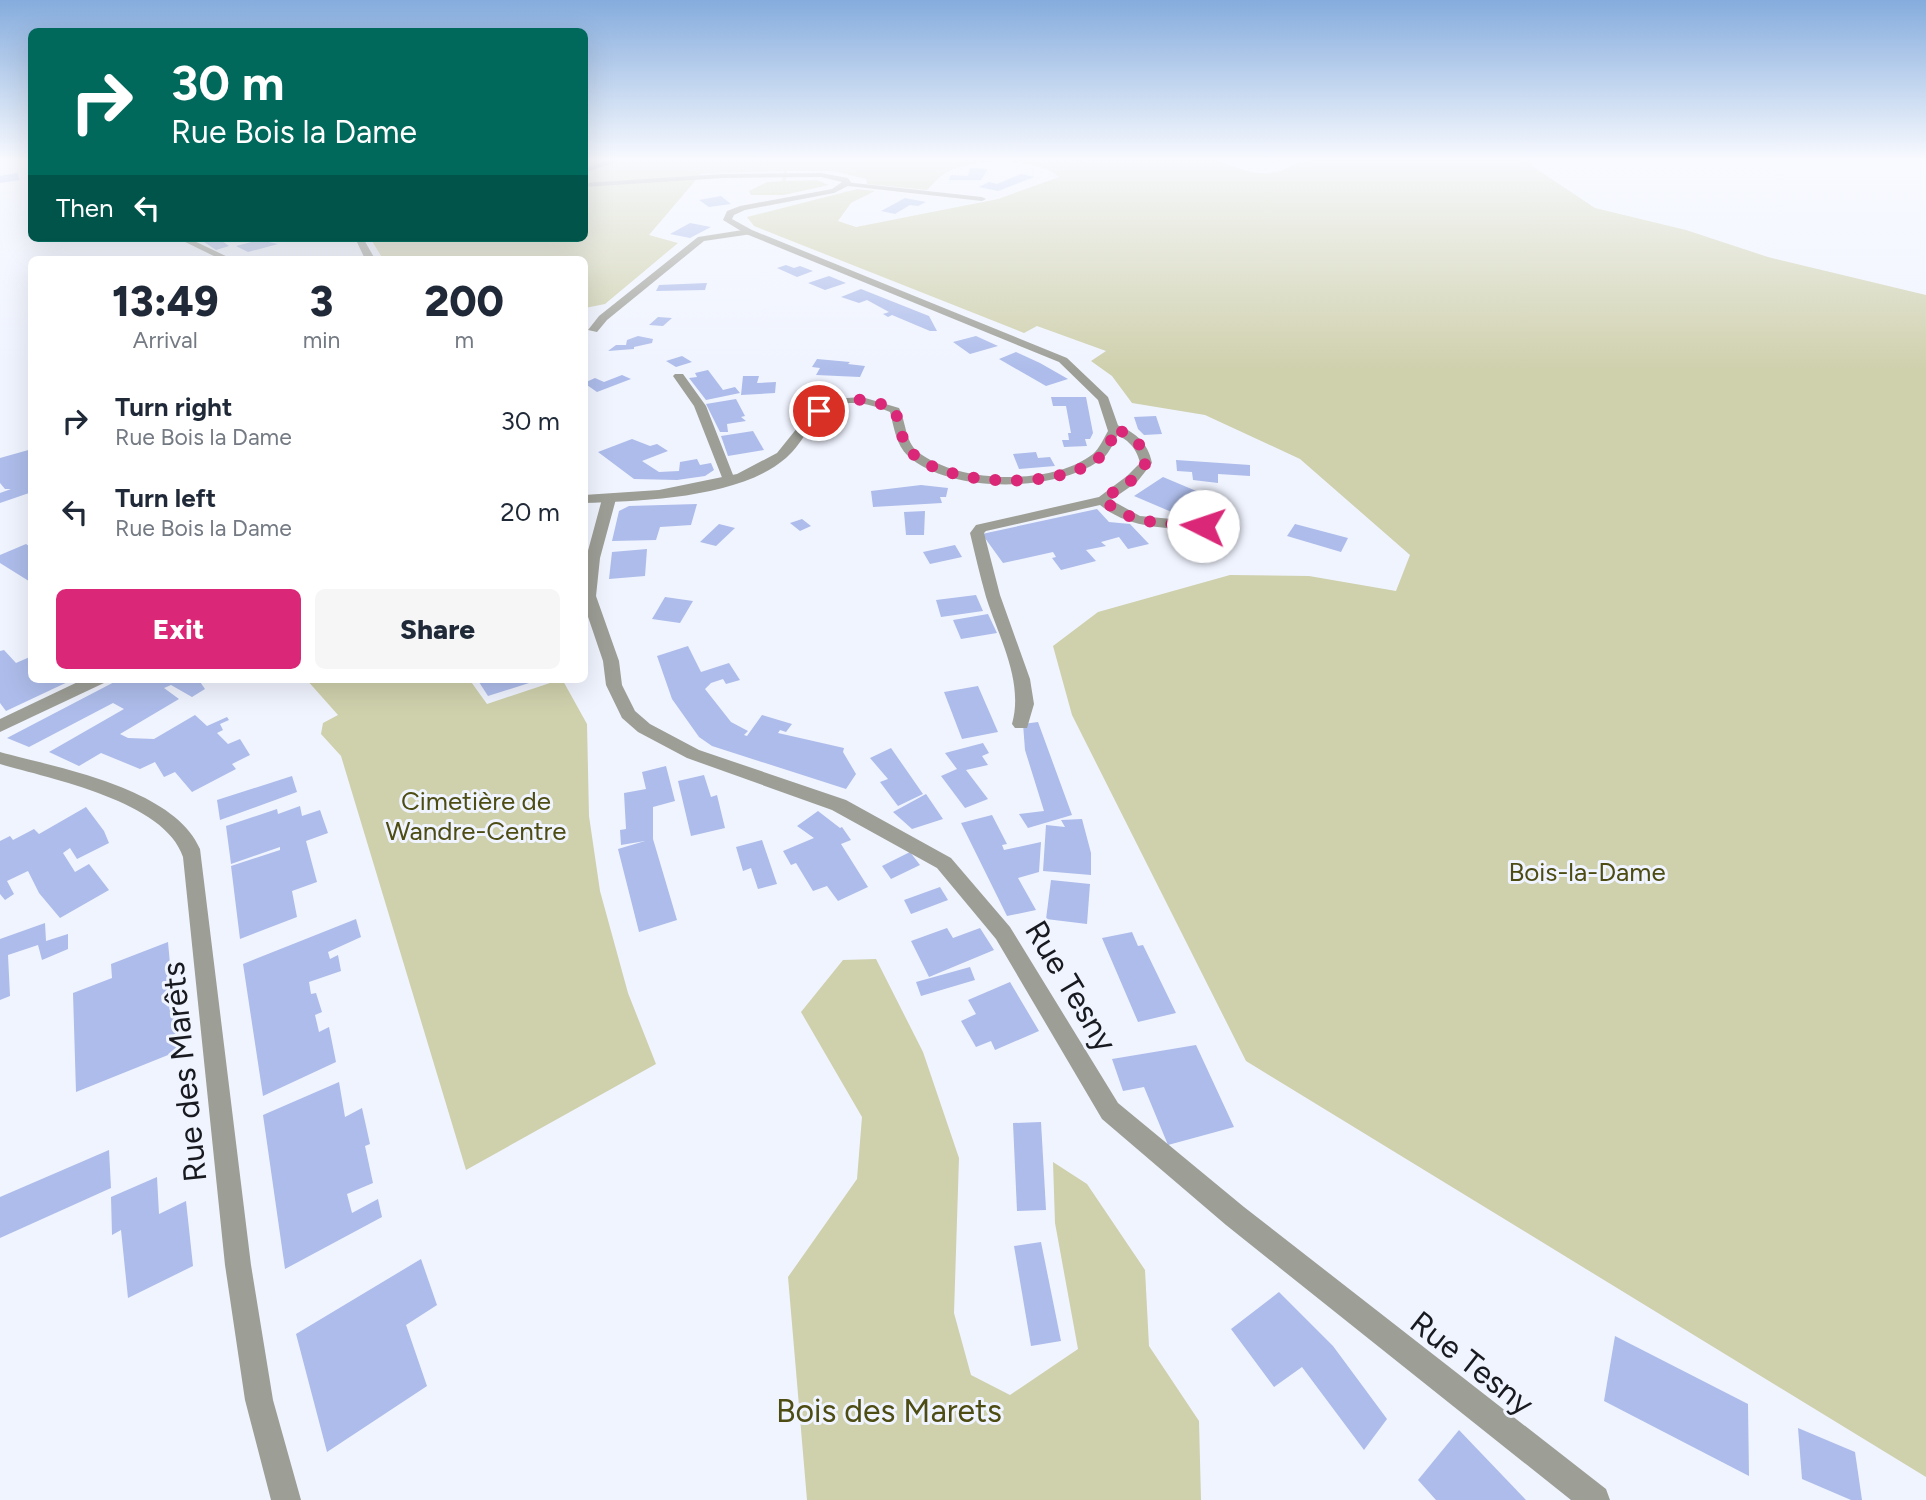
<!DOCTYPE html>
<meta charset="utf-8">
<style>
:root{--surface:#fff;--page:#f6f6f7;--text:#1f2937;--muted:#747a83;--accent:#db2777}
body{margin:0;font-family:Figtree,sans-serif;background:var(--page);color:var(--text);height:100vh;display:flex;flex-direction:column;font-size:26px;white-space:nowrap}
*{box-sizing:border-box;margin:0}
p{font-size:23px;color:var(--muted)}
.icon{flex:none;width:38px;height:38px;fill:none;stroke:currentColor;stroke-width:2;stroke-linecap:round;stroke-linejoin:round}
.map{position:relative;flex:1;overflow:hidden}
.panel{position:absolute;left:28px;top:256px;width:560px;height:427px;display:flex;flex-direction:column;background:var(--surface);border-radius:10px;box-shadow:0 7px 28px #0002}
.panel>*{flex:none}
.top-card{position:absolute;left:28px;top:28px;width:560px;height:214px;border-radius:10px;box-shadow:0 7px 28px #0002;background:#00695c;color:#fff;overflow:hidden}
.pin{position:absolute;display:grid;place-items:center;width:60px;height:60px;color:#fff;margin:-30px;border:4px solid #fff;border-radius:50%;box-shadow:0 2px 7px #0007}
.me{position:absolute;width:77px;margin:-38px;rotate:274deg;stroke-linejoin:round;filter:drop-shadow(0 0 5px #0008)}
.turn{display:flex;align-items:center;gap:24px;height:147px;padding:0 28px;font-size:32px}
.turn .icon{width:91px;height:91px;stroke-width:2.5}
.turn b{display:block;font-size:49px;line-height:60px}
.then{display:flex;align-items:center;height:66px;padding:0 28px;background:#0003;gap:14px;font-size:26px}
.eta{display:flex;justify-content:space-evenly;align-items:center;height:119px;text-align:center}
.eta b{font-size:42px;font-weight:800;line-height:49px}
.button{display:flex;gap:14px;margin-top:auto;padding:14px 28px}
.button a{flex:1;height:80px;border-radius:10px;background:var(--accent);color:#fff;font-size:28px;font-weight:800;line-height:80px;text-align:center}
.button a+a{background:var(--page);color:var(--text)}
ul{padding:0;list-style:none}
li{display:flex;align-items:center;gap:21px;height:91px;padding:0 28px}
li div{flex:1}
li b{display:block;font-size:26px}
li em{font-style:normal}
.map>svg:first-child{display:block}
.green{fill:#cfd0ac}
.building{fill:#adbcea}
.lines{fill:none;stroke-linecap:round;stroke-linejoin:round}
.minor{fill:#9d9e96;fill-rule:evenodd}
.tertiary{fill:#9d9e96;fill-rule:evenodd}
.route{stroke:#db2777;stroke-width:12;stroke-dasharray:0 21.6}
.labels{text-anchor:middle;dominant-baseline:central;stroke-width:6;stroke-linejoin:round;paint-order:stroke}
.park-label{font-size:26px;fill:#4d4c12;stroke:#f0f4ff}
.near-street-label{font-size:32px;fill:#181a20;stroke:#f0f4ff}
.near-park-label{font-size:32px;fill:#4d4c12;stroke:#f0f4ff}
</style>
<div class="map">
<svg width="1926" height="1500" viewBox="0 0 1926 1500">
<rect width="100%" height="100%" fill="#f0f4ff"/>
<g class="green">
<path d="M1216,160c20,7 39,17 60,12 12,-3 19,-10 32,-12h225l-1,6 63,42 91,22 82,27 158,38v1182l-680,-416 -174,-346 -19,-69 45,-34 132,-37 79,1 87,15 14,-36 -110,-96 -95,-44 -73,-12 -20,-27 -21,-15 15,-10 -69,-25 -13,7 -270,-107 -7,-9 110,-28 18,2 -24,12 -13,18 18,6 142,-28 61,-22c-20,-20 -88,-19 -112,-5 -7,4 -14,12 -20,18l-60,-6 -1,-5 -33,-8h-46l-1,10 31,-1 12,5 -45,10h-33l-2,-4 18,-9 15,-1 2,-10 -83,3 -52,61 29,8 -73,61 -20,4 -1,-49h-201l-13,-21h214l1,-77z"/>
<polygon points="306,679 469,679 487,704 562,679 587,724 589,816 600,891 628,993 656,1064 466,1170 341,756 321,734 323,723 338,715"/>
<polygon points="876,959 923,1052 959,1158 954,1313 971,1375 1010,1395 1078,1349 1055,1223 1053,1162 1087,1184 1145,1270 1149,1346 1199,1421 1201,1500 807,1500 788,1277 857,1179 862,1117 801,1012 843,960"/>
</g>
<g class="building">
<polygon points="970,168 988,169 981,180 949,180 951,175 968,176"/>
<polygon points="18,173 19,180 0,183 0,176"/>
<polygon points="1021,174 1034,177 998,191 979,187 989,182 997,184"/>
<polygon points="721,196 731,204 709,207 699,200"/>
<polygon points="905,198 926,202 918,206 910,205 895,214 881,211"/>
<polygon points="690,223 711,227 690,238 670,234"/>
<polygon points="198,238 218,238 229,246 216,250"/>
<polygon points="259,240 278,244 248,252 236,246"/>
<polygon points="786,265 794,268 800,266 813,271 797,277 777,268"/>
<polygon points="829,276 846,283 825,290 808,283"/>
<polygon points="707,283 705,290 656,291 659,285"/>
<polygon points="861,289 929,316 937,331 930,331 892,315 888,317 883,314 889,312 867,300 859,303 841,297"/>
<polygon points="658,317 672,318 663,326 649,325"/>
<polygon points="638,336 653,339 652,343 634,347 634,349 608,351 616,345 626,345 627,340"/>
<polygon points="976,336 998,346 970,354 953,342"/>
<polygon points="1016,352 1040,363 1068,379 1046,386 999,359"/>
<polygon points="682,356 692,362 676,367 666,361"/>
<polygon points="817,359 850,362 848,364 865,366 860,377 816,375 820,368 812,367"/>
<polygon points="708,370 723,390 735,387 740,393 706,400 689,378 697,377 695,373"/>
<polygon points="622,375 631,379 597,392 584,383 595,378 604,382"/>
<polygon points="743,376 759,376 757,383 776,382 775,393 741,395"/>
<polygon points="1051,397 1086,397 1093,433 1090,439 1085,439 1087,446 1064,447 1062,440 1069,440 1068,433 1071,433 1066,406 1053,406"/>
<polygon points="736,399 745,416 741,417 746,421 727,424 728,432 720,432 706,404"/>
<polygon points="1156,416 1162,434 1144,435 1138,429 1134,417"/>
<polygon points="753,431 764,450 728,456 721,436"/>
<polygon points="632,439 650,446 657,444 668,451 642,461 659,472 679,471 680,462 697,459 700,465 711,463 714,470 705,476 677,480 634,479 598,452"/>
<polygon points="32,449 32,492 0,503 0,493 11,489 5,489 0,483 0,458"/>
<polygon points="1036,452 1038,458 1050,457 1055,466 1019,469 1013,454"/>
<polygon points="1176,460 1250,465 1250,476 1218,474 1218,483 1193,480 1192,472 1177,471"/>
<polygon points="1163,477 1201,493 1194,498 1202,501 1181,516 1134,496"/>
<polygon points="921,485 948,488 946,497 940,497 942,503 873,507 871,491"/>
<polygon points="697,504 691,525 660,527 656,540 612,541 619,511 629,506"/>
<polygon points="1097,509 1109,522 1130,524 1149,544 1128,549 1119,537 1101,542 1106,546 1086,550 1096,561 1061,570 1052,558 1056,557 1053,552 1003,563 982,534"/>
<polygon points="925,511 924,535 906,535 904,512"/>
<polygon points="802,519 811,526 800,531 790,523"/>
<polygon points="719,524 735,528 716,546 700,542"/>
<polygon points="1295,524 1348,538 1341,552 1287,536"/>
<polygon points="26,544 32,548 32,583 0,563 0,555"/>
<polygon points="955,545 962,557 930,564 923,552"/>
<polygon points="647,549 645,576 609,579 612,552"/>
<polygon points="976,595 983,611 941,617 936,600"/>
<polygon points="665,597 693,601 680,623 652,619"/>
<polygon points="988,614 997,633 961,639 953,620"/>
<polygon points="688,646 701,672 729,663 740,680 726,684 723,679 711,683 705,689 731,722 748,731 744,735 747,736 762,715 792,724 786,732 780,730 778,733 844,748 843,752 856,774 846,789 712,746 699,737 672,699 657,656"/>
<polygon points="4,650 16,663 32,656 32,679 74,679 6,711 0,703 0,651"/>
<polygon points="120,679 198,679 205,689 192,697 171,685 164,688 179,699 120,734 128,738 154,739 195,715 207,726 227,717 229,720 220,724 223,730 217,733 228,744 240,739 250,755 232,764 236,769 192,792 175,772 164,777 155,762 140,769 101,753 79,766 49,752 124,709 113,703 29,747 7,738"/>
<polygon points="477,679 527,679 529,683 488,696"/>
<polygon points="978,686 998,732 962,739 944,692"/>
<polygon points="1038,722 1072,815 1028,828 1019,814 1044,811 1025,750 1023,724"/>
<polygon points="983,743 989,753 982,756 988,765 966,770 988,799 965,808 941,776 957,769 945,753"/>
<polygon points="891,748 923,794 898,806 880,782 888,779 870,758"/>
<polygon points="666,766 675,801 653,807 653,839 677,920 639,932 618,849 645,841 621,845 620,830 626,829 624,793 646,789 642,772"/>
<polygon points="704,775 711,797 717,795 725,828 691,836 678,781"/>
<polygon points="292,776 297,792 220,820 217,800"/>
<polygon points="926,794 943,819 912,829 893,812"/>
<polygon points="300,806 302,816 320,810 328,833 306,841 317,882 292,891 297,917 240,939 231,866 280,850 280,847 231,864 226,826 277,809 278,814"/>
<polygon points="86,807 104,831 109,843 77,859 70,848 63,853 75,872 89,864 109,890 60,918 39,893 28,871 7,881 14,894 5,900 0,894 0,841 10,836 13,840 34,829 39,834"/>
<polygon points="818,811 840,828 842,827 851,840 841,844 868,887 838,901 827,886 813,891 796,863 791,865 783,851 814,838 797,826"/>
<polygon points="992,815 1007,844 1002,845 1004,850 1041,842 1039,872 1018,878 1036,910 1007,916 961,823"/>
<polygon points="1082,819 1091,853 1091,875 1043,871 1046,825 1065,827 1061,820"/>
<polygon points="762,840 777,884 758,889 751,868 743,871 736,847"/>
<polygon points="910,852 920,865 891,879 882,866"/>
<polygon points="1051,880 1090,884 1087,924 1046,919"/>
<polygon points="940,887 948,900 911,914 904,900"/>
<polygon points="356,919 361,937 328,952 330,959 338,955 341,971 309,982 311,994 316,993 322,1012 315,1015 319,1032 329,1027 336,1062 263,1096 243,964"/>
<polygon points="45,923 46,941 68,934 68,949 42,960 38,945 8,955 10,996 0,1000 0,939"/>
<polygon points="947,928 953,938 980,928 994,950 929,977 911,941"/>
<polygon points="1132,932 1138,946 1143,945 1176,1013 1138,1022 1102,938"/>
<polygon points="168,942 178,1051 76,1092 73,993 112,978 111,964"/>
<polygon points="970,967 975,980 921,996 916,982"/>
<polygon points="1010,982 1039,1031 995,1050 991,1041 976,1047 961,1021 976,1014 968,1000"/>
<polygon points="1196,1045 1234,1127 1168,1145 1144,1087 1123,1091 1112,1059"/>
<polygon points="339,1082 345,1117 362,1108 370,1144 365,1146 373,1183 347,1194 352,1213 378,1199 382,1217 285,1269 263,1115"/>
<polygon points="1041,1122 1046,1210 1017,1211 1013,1123"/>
<polygon points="109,1150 111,1188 0,1238 0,1197"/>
<polygon points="157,1177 159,1214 186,1201 193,1266 128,1298 121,1230 112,1235 111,1197"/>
<polygon points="1041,1242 1061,1341 1031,1346 1014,1246"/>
<polygon points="421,1259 437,1305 406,1325 427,1386 327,1452 296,1334"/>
<polygon points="1279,1292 1333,1346 1387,1419 1364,1450 1302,1367 1274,1387 1231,1329"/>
<polygon points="1615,1336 1748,1404 1749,1476 1604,1401"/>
<polygon points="1798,1428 1855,1452 1862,1500 1851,1500 1802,1479"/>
<polygon points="1459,1430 1526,1500 1436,1500 1418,1480"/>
</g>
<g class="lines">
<g class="minor">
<polygon points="845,182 982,197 986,199 982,201 848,186"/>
<polygon points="749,229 752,234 704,241 607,320 597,332 588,330 599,316 698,237"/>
<polygon points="177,238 188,238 232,259 220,259"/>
<polygon points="355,238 363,238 375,259 365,259"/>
<polygon points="675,374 683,374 706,406 735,480 734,483 729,484 723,480 694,406 673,376"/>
<path d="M1114,424c20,7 34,18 38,39l-15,19 -26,18 29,16 63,6 7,4 -7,4c-36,-2 -74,-1 -103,-25l-114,26 -2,2 16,62 30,84 4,25 -7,24h-12l-3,-4c12,-43 -13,-86 -26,-127 -6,-21 -11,-43 -16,-64l6,-8 123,-28 28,-21 13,-13c-4,-18 -15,-25 -30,-32v-6z"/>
<polygon points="609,495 616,499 600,558 596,596 619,661 622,685 635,711 650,724 699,750 846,800 951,858 1010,927 1118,1103 1244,1207 1606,1489 1610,1500 1571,1500 1226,1225 1102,1119 996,939 937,868 832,810 687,758 638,732 622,718 606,685 603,661 584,605 586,558 602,499"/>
<path d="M0,752c58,16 174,36 200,97l51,416 22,135 28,100h-30l-26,-100 -20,-135 -42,-408c-18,-56 -132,-78 -183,-93z"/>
</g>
<g class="tertiary">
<polygon points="610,160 622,160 584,173 584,168"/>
<path d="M821,173l27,5 4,6 -18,9 -89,17 -11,5 -2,4 20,11 315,128 41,39 12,34c-5,8 -10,22 -17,27 -44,35 -153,36 -195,-2 -12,-11 -14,-29 -18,-44 -16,-7 -35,-12 -52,-7 -26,9 -33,37 -52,53 -46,40 -143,43 -202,45v-8l75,-5 78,-16 40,-21 33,-41 22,-13 30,-2 37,11c7,13 6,34 19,44 41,32 134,34 175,2 6,-5 11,-16 15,-23l-10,-31 -39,-38 -313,-128 -23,-14 4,-9 13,-5 92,-17 10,-7 -21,-5 -98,1 -139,9v-4l139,-9z"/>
<polygon points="84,679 106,679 104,683 0,732 0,719"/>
</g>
</g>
<linearGradient id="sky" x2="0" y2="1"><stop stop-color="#85acdd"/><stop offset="0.43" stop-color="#f8faff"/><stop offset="1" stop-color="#f8faff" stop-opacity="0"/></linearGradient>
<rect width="1926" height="370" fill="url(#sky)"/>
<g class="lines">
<path class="route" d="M819,411c21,-17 54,-13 76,-1 5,16 6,32 18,44 36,34 157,37 191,-1 7,-8 8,-15 10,-25 19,8 29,15 32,35l-14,17 -29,19c26,27 64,24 100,27"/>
</g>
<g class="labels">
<g class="park-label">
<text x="476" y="801">Cimetière de<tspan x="476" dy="30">Wandre-Centre</tspan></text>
<text x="1587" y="872">Bois-la-Dame</text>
</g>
<g class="near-street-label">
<text transform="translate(1071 986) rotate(59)">Rue Tesny</text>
<text transform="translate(184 1072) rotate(-96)">Rue des Marêts</text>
<text transform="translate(1472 1363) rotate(38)">Rue Tesny</text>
</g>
<g class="near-park-label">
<text x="889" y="1411">Bois des Marets</text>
</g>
</g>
</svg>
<div class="pin" style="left:819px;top:411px;background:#d93025"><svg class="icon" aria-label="arrive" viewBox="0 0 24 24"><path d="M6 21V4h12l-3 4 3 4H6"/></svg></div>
<svg class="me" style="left:1203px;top:526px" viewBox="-20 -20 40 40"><circle r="19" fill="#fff"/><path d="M0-13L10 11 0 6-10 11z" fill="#db2777"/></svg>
<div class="top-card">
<div class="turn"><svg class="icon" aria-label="right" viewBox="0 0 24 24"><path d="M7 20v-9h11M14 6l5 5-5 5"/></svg><div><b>30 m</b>Rue Bois la Dame</div></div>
<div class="then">Then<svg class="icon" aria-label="left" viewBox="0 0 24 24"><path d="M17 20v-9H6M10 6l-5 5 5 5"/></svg></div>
</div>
<section class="panel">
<div class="eta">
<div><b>13:49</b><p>Arrival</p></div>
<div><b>3</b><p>min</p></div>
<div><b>200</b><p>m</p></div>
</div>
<ul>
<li><svg class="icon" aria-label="right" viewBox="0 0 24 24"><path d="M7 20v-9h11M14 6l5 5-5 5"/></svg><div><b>Turn right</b><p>Rue Bois la Dame</p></div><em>30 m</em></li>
<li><svg class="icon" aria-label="left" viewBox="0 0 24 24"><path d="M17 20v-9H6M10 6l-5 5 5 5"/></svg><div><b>Turn left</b><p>Rue Bois la Dame</p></div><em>20 m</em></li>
</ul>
<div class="button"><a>Exit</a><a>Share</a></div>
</section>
</div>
